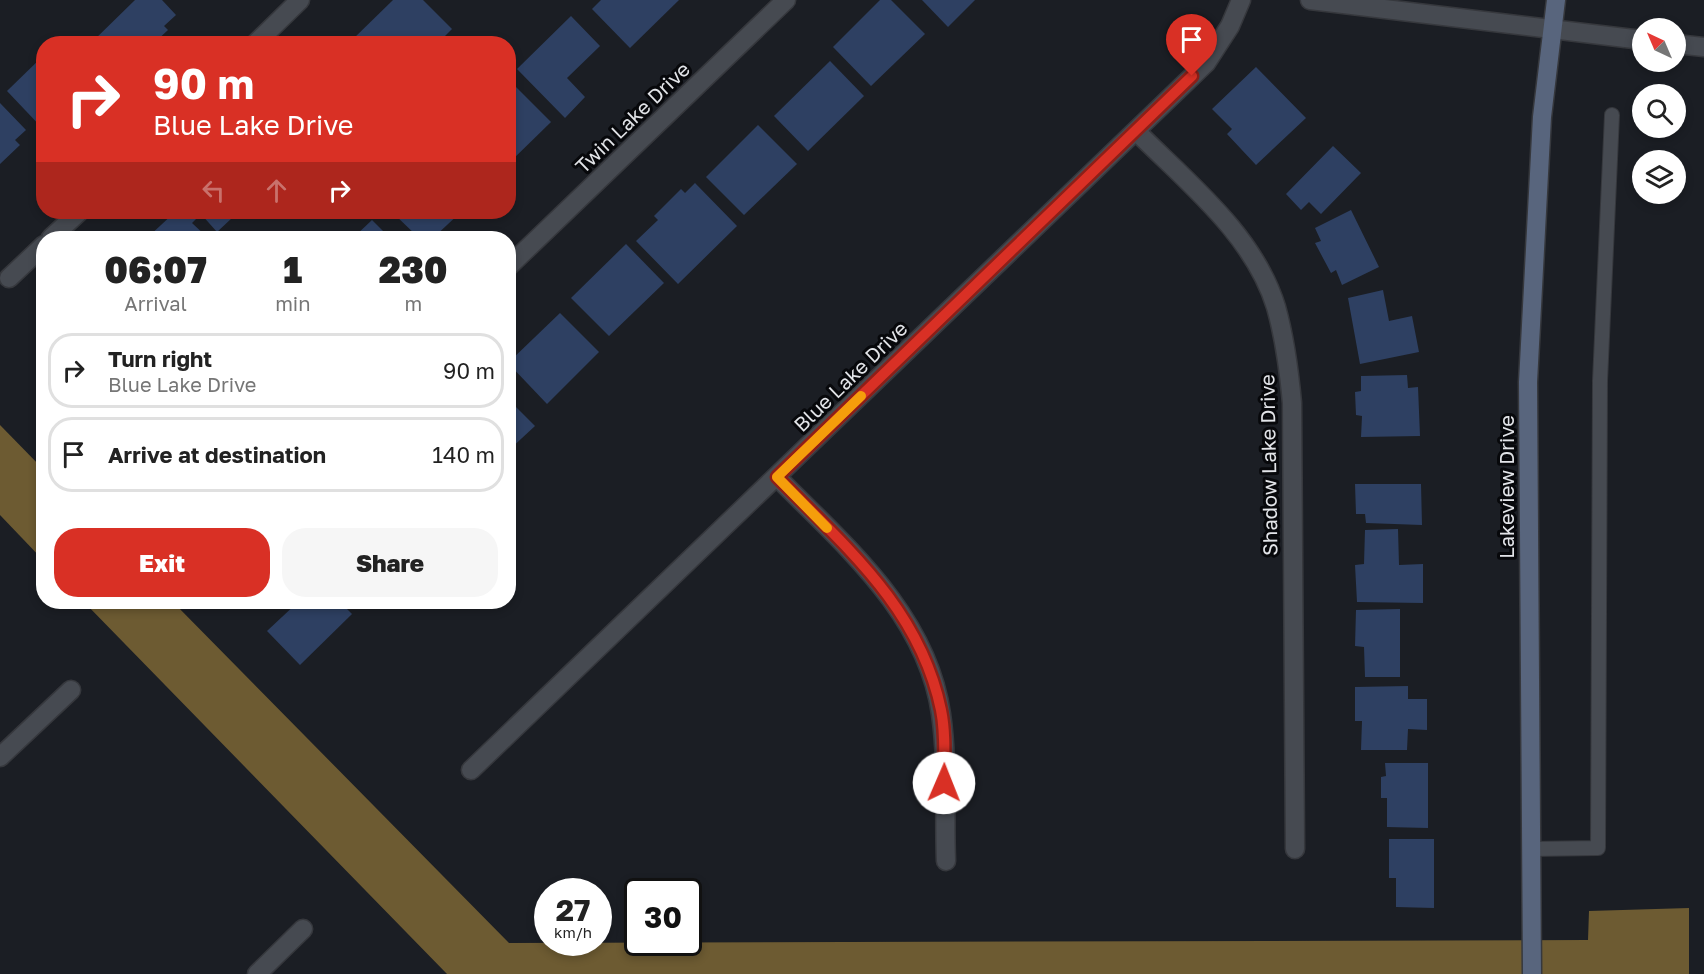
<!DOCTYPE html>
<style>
:root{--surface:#fff;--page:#f6f6f6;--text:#222;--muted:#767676;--line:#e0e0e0;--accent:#d93025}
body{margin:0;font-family:"Golos Text",sans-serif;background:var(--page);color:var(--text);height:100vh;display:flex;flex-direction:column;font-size:22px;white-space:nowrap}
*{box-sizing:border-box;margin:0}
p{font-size:20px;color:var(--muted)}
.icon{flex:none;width:33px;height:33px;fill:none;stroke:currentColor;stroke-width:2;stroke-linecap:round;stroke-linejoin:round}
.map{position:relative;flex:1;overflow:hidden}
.side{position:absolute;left:36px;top:231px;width:480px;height:378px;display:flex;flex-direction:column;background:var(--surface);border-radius:24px;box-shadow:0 3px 9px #0003}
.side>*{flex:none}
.hud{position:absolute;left:36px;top:36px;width:480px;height:183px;border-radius:24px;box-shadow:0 3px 9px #0003;background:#d93025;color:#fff;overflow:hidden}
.needle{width:39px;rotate:316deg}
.buttons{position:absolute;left:1632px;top:18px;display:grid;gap:12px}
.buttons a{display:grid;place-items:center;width:54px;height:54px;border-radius:50%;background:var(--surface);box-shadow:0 3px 9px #0003;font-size:30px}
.speed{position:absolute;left:534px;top:878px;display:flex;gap:12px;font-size:30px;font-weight:700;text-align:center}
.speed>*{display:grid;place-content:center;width:78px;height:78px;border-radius:50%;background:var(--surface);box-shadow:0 3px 9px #0003;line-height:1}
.speed small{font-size:15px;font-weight:400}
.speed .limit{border:3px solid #111;border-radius:9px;background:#fff;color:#111}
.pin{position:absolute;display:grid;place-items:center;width:51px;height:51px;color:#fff;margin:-62px -26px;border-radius:50% 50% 50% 0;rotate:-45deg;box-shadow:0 0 6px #0007}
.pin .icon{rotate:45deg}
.me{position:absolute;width:66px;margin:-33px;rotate:1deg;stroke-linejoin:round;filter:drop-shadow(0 0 4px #0008)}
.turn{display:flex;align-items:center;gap:21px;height:126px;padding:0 18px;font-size:27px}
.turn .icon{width:78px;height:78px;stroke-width:2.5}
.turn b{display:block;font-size:42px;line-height:51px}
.lanes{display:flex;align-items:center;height:57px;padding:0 18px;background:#0003;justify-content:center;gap:30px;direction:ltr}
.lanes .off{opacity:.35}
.eta{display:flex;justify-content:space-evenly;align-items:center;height:102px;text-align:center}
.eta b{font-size:36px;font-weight:800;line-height:42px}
.primary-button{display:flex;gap:12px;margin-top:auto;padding:12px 18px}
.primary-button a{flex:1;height:69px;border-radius:24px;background:var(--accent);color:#fff;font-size:24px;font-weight:800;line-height:69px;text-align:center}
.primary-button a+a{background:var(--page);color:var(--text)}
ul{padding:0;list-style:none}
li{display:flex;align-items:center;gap:18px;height:75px;margin:0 12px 9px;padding:0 6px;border:3px solid var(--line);border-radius:24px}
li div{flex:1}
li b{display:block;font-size:22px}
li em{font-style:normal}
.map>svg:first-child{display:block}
.water{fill:#6d5b32}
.building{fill:#2e4062}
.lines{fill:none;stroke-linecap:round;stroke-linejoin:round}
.lane-casing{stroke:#36383d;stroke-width:16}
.street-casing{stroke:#36383d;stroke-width:21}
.secondary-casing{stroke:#36383d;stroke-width:21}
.lane{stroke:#464a51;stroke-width:14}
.street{stroke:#464a51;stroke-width:18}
.secondary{stroke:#58657d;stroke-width:18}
.route-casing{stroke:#8d1f18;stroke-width:15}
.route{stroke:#d93025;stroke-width:10}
.slow{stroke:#f59e0b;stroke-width:10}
.labels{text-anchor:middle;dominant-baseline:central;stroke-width:6;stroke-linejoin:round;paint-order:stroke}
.street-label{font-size:20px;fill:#e2e4e8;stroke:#07080b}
</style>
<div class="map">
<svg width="1704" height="974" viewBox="0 0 1704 974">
<rect width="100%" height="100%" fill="#1b1e24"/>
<g class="water">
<polygon points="0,425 43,469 43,560 0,515"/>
<polygon points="84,602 173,602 509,943 1588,940 1589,911 1689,908 1689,974 447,974"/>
</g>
<g class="building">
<polygon points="135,0 162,0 176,15 164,26 168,30 153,44 90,44"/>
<polygon points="393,0 423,0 452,29 437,44 354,44 351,41"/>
<polygon points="601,0 679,0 630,48 592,9"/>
<polygon points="880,0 891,0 925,34 871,86 833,47"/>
<polygon points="922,0 975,0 948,27"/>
<polygon points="571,16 600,46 567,78 585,97 565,118 517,69"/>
<polygon points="44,55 44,130 7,91"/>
<polygon points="830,61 864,96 808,151 774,116"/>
<polygon points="1256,67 1306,118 1256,165 1227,134 1232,129 1212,109"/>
<polygon points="508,79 551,122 508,164"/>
<polygon points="0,103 26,130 15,140 20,145 0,164"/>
<polygon points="758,125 797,164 744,215 706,177"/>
<polygon points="1333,146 1361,173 1321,214 1309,202 1301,210 1286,194"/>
<polygon points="695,183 737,226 678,284 636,241 658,220 654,216 681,189 685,193"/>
<polygon points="1351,210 1379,267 1342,285 1336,270 1331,273 1315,243 1321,241 1315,228"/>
<polygon points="175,212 225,212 232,218 217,232 201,214 192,223 208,238 147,238"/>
<polygon points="392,212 461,212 433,238 419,238"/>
<polygon points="372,220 390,238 353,238"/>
<polygon points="626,244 664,283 609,336 571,298"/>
<polygon points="1383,290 1389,321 1412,316 1419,352 1360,364 1348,298"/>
<polygon points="560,313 599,352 547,404 508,363"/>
<polygon points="1407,375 1408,388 1418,387 1420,436 1361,437 1362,416 1356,415 1355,392 1361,391 1361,376"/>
<polygon points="44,388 44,404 36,396"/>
<polygon points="508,399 535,426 508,451"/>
<polygon points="1355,484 1421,484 1422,525 1366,523 1365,514 1356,514"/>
<polygon points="1398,529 1399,565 1423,564 1423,603 1357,602 1355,565 1364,564 1365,530"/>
<polygon points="298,602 340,602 352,614 300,665 267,631"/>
<polygon points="1400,609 1400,677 1365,677 1364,647 1355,646 1356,610"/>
<polygon points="1408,686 1408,699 1427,699 1427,730 1408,729 1407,750 1361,750 1362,721 1355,721 1355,687"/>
<polygon points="1385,763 1428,763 1428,828 1387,827 1387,798 1381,798 1381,777 1386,776"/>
<polygon points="1389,839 1434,839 1434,908 1396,907 1396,878 1389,878"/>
</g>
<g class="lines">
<g class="lane-casing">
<polyline id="lane" points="1531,849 1598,848 1600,381 1612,115"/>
</g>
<g class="street-casing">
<g id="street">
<polyline points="1310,0 1642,40"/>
<polyline points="255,44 300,0"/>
<polyline points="1676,44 1704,47"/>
<path d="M1137,132c51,51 117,103 139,175 9,32 13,63 16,96l3,446"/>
<polyline points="51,238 79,212"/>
<polyline points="508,267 786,0"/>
<polyline points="9,278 44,245"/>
<path d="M777,477c67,68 150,137 164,237 7,48 3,98 5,147"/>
<polyline points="0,757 71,690"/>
<polyline points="471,770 1206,63 1230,26 1241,0"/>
<polyline points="257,974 303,929"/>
</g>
</g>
<g class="secondary-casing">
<polyline id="secondary" points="1532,974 1528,382 1542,117 1556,0"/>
</g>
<use href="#lane" class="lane"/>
<use href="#street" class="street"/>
<use href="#secondary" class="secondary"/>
</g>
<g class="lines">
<g class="route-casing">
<path id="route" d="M944,783c0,-24 2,-49 -3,-73 -21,-101 -95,-163 -164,-233l415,-401"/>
</g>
<use href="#route" class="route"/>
<polyline class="slow" points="827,528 777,477 861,396"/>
</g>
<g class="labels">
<g class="street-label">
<text transform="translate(632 117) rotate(-44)">Twin Lake Drive</text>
<text transform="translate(850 376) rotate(-44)">Blue Lake Drive</text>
<text transform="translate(1268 465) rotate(-91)">Shadow Lake Drive</text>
<text transform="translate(1506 487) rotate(-90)">Lakeview Drive</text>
</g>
</g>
</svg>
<div class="buttons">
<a><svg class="needle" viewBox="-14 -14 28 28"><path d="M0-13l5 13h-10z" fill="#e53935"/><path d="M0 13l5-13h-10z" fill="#767676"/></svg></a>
<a><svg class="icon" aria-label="search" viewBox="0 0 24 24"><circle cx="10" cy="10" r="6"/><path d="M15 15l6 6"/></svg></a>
<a><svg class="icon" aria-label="layers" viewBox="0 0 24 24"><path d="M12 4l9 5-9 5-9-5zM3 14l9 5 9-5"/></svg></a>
</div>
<div class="speed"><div>27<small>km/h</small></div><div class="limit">30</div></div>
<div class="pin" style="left:1192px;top:76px;background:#d93025"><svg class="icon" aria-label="arrive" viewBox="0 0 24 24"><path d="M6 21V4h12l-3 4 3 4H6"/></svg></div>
<svg class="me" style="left:944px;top:783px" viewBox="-20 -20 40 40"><circle r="19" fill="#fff"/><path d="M0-13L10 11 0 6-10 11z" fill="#d93025"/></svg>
<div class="hud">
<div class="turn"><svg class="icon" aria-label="right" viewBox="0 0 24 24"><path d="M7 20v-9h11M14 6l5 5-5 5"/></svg><div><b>90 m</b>Blue Lake Drive</div></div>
<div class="lanes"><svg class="icon off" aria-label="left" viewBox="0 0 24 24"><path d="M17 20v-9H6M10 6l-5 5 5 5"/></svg><svg class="icon off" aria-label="ahead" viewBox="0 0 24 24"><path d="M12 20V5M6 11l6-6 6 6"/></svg><svg class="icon" aria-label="right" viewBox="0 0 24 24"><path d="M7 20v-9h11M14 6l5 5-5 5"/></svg></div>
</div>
<section class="side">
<div class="eta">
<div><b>06:07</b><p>Arrival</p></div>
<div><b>1</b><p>min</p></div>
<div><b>230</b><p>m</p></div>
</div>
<ul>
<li><svg class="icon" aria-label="right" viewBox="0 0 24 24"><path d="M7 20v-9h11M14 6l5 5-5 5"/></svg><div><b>Turn right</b><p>Blue Lake Drive</p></div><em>90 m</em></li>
<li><svg class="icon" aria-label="arrive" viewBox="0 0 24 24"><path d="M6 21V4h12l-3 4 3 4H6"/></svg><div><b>Arrive at destination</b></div><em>140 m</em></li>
</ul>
<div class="primary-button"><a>Exit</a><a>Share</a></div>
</section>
</div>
